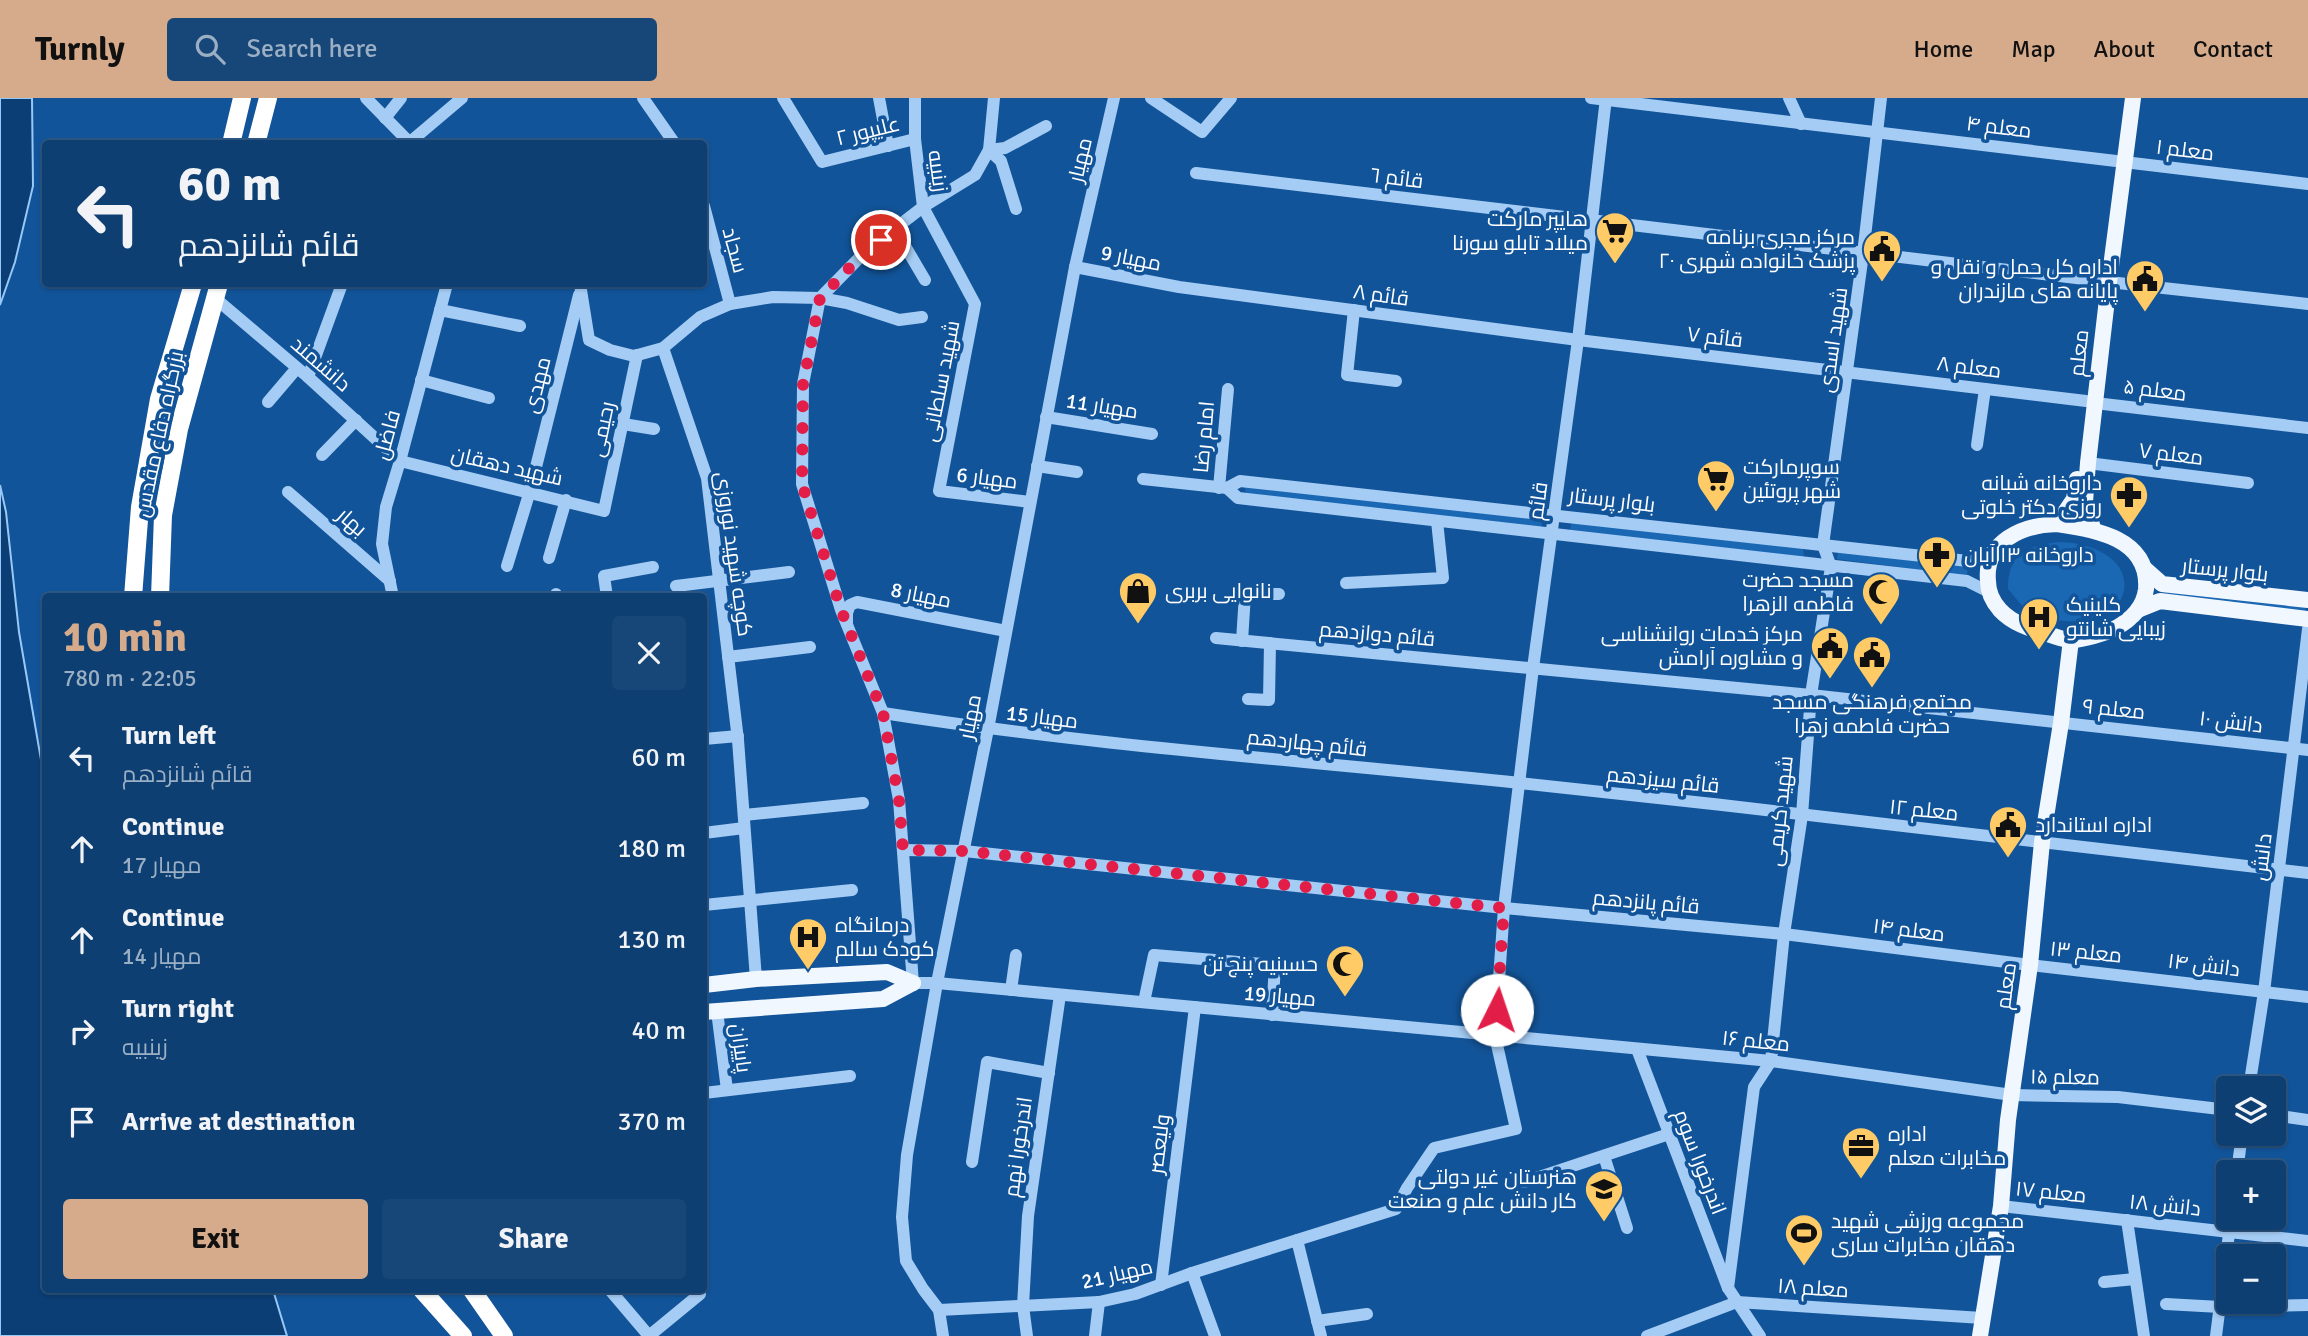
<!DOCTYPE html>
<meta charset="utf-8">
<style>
:root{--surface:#0e3f73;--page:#174678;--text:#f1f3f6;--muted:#9bafc4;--line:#2e5885;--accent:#d6ab8b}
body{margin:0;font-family:Signika,Cairo,sans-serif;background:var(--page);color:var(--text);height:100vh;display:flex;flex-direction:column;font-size:26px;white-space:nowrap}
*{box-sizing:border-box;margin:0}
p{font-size:23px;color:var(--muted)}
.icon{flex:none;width:38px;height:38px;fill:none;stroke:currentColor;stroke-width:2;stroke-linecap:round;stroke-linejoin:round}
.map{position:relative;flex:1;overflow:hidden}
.details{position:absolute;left:42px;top:495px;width:665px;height:700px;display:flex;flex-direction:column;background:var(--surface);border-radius:7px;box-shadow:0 2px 5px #0004,0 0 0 2px var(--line)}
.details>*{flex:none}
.banner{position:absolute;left:42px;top:42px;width:665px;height:147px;border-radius:7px;box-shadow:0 2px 5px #0004,0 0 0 2px var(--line);background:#0e3f73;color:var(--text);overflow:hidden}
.tools{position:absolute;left:2216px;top:978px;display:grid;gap:14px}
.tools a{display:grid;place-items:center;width:70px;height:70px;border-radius:7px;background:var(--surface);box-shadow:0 2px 5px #0004,0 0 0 2px var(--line);font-size:35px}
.pin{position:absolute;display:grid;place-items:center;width:60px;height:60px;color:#fff;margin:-30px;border:4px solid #fff;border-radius:50%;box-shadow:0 2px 7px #0007}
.me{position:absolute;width:77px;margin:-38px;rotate:4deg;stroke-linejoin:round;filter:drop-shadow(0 0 5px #0008)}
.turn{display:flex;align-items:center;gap:24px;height:147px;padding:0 21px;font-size:32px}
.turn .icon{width:91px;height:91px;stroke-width:2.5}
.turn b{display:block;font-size:49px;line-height:60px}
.round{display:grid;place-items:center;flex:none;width:74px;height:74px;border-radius:7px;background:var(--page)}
.overview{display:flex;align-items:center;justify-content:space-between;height:119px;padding:0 21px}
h1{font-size:42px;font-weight:700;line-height:52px;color:var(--accent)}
.cta{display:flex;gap:14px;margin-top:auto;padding:14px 21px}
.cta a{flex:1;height:80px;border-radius:7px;background:var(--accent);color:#111;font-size:28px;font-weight:700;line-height:80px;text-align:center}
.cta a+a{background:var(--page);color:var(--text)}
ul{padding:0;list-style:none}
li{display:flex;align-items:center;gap:21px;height:91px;padding:0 21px}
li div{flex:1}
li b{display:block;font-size:26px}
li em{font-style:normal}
header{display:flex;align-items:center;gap:42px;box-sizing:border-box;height:98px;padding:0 35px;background:var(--accent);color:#111}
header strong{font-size:33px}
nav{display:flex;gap:38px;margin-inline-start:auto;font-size:24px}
.search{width:490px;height:63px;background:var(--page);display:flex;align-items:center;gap:18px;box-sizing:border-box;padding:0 24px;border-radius:7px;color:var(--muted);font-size:26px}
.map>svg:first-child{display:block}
.green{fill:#1a67b3}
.water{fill:#0b3e75;stroke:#97c8f7;stroke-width:2}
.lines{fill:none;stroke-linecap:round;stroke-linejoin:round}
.minor{stroke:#a5ccf4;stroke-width:12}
.major{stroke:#f1f7ff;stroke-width:16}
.highway{stroke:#fff;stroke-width:18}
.route{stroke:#e11d48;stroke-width:12;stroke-dasharray:0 21.6}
.labels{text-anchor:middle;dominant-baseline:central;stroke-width:7;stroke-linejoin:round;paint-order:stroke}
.street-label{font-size:21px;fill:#fff;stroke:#125499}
.poi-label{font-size:21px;fill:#fff;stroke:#125499;text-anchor:end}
</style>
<header>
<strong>Turnly</strong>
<div class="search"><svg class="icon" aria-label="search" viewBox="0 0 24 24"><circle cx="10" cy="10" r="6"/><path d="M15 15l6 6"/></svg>Search here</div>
<nav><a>Home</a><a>Map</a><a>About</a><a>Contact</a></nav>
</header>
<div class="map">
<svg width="2308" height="1238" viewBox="0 0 2308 1238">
<rect width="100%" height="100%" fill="#125499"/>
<g class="green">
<polygon points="1245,389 1543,422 1541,430 1246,396"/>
<polygon points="1572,422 1803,450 1804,459 1570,432"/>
<path d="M2059,444c27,0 70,14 65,48 -1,6 -5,15 -10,19 -21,17 -60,15 -83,3 -9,-5 -16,-15 -23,-23 0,-36 19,-43 51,-47z"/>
<polygon points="1838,454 1968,468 1967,478 1837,461"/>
<polygon points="2165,491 2306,509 2305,515 2162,495"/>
</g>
<g class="water">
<polygon points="0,0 32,0 33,88 15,164 0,207"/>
<polygon points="0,387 6,414 19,534 45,685 46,1192 273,1192 287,1238 0,1238"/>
</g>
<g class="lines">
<g class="minor">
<polyline points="366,0 411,46"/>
<polyline points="643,0 675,46"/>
<polyline points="783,0 822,64 915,41"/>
<polyline points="879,0 888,48"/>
<polyline points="915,0 915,41 923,109 867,152 820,200 803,286 802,386 841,512 883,615 899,702 913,885 937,885 1771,963 2012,997 2118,999 2228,1012"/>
<polyline points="994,0 989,52 975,77 923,109 975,206 939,393 1030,404"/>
<polyline points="1151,0 1202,34 1231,0"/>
<polyline points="1591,0 2116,63"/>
<polyline points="1789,0 1801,26"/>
<polyline points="385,20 401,0"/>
<polyline points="410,44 462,0"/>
<polyline points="989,52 1001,63 1016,111"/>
<polyline points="989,52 1005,50 1046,28"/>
<polyline points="2124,64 2308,86"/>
<polyline points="1196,75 2101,183"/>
<polyline points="704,108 730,206"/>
<polyline points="895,131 925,182"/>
<polyline points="1075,169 1179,189 1578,242 2086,303"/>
<polyline points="2109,184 2308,206"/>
<polyline points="580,186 589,242 610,252 634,258 663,250 700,219 730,206 773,199 820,200 847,205 899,222 922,219"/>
<polyline points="215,200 308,279 400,363 604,413 637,257"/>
<polyline points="440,212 520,228"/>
<polyline points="1354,212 1347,277 1396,283"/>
<polyline points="663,250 707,380 738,642 756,881"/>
<polyline points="308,279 342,186"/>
<polyline points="421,282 489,300"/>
<polyline points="268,304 297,270"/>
<polyline points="2095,305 2308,330"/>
<polyline points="1046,319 1152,336"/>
<polyline points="623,326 654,331"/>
<polyline points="1977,347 1985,291"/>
<polyline points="322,357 356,322"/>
<polyline points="2088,365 2248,385"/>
<polyline points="1037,368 1077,374"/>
<polyline points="1143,381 1227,390 1240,383 1968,463 1993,454"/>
<polyline points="1219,390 1228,291"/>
<polyline points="1227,390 1238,400 1967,483 1989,494"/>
<polyline points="288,394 390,483"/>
<polyline points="549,460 566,402"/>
<polyline points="507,468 530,393 579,197"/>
<polyline points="1346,485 1443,480 1437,423"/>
<polyline points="676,488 789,474"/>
<polyline points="556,496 556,499"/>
<polyline points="393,499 382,446 386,409 400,363 447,186"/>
<polyline points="607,499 604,478 653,469"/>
<polyline points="847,526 847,515 850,507 857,504 1006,533"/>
<polyline points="1216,540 1811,597 2308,652"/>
<polyline points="1242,543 1245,496 1279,496"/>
<polyline points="728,559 810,549"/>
<polyline points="1248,601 1269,602 1270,545"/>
<path d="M883,615c212,33 425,48 637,70 263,28 526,59 788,90"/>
<polyline points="704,641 738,638"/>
<polyline points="744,717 863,705"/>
<polyline points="704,735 744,730"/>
<polyline points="903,752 964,753 1504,810 1784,836 2030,867 2308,899"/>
<polyline points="704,807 852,792"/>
<polyline points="1011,892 1016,857"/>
<polyline points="1144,904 1154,857 1275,867 1272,917"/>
<polyline points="717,913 727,992"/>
<polyline points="1637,951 1728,1190 1760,1238"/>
<polyline points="2249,990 2264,894 2308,531"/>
<polyline points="704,995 850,978"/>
<polyline points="2273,1017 2308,1022"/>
<polyline points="1604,1058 1627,1130"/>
<polyline points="972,1064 987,964 1049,975"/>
<polyline points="2237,1074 2242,1036"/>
<polyline points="1524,1084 1669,1036"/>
<polyline points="2001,1108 2308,1143"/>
<polyline points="2127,1122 2144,1238"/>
<polyline points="1297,1142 1321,1238"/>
<polyline points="1192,1175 1215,1238"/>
<polyline points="2104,1184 2135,1181"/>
<polyline points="1161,1187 1195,909"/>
<polyline points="1728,1190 1754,989 1771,963 1784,836 1802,717 1811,597 1831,469 1823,447 1863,156 1881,0"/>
<polyline points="610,1192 649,1238"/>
<polyline points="2166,1206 2220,1209 2308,1207"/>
<polyline points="939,1212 1099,1204 1135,1196 1192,1175 1396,1111 1407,1090 1434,1050 1516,1031 1495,938 1504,810 1533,570 1578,242 1606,0"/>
<polyline points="1317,1223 1367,1216"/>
<polyline points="649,1238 700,1196"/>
<polyline points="943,1238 939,1212 923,1191 906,1163 902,1119 907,1057 937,885 988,631 1075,169 1114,0"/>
<polyline points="1027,1238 1023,1208 1028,1118 1060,897"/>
<polyline points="1095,1238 1099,1204"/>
<polyline points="1647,1238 1737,1204 1982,1220"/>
<polyline points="2216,1238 2231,1120"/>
</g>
<g class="major">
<path d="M2057,426c37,5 93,14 89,65 -2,19 -15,31 -32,40 -11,5 -29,10 -41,11 -8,1 -18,-4 -26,-6 -17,-5 -35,-11 -47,-24 -8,-9 -12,-18 -12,-29 -4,-40 35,-56 69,-57z"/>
<polyline points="2057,426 2074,401 2077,381"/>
<polyline points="2093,430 2085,404 2088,365 2109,184 2133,0"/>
<polyline points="2144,470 2162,486 2308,502"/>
<polyline points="2140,511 2160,503 2308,521"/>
<polyline points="704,887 756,881 887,874 913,885"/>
<polyline points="704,914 883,901 913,885"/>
<polyline points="1980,1238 2001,1108 2008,1022 2030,867 2042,744 2061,625 2071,542"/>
</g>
<g class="highway">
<polyline points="231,46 242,0"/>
<polyline points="256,46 268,0"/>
<polyline points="133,499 140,409 159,301 193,186"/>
<polyline points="160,499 163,417 179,331 219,186"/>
<polyline points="422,1192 463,1238"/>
<polyline points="472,1192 504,1238"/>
</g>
</g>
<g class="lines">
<polyline class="route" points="881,142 867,152 820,200 803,286 802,386 841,512 883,615 899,702 903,752 964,753 1504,810 1497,912"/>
</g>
<defs>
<g id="supermarket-pin" transform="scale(2.0125)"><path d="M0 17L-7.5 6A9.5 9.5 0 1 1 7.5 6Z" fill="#ffcb67" stroke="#125499"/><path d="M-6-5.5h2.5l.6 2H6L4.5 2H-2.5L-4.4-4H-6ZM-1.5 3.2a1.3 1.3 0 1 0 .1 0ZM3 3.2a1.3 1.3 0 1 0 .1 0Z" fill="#111"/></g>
<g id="civic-pin" transform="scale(2.0125)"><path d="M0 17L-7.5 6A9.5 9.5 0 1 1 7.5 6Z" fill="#ffcb67" stroke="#125499"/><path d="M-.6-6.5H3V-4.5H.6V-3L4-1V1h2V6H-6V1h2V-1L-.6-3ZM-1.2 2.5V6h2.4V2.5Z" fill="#111"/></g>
<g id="pharmacy-pin" transform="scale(2.0125)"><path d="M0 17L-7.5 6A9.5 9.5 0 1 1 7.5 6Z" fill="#ffcb67" stroke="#125499"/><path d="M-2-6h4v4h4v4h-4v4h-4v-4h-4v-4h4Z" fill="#111"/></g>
<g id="shop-pin" transform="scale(2.0125)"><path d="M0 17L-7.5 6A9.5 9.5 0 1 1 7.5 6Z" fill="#ffcb67" stroke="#125499"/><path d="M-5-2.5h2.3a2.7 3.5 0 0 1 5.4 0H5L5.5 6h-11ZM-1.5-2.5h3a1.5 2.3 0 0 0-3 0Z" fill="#111"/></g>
<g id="mosque-pin" transform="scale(2.0125)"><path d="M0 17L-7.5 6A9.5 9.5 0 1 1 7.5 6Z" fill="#ffcb67" stroke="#125499"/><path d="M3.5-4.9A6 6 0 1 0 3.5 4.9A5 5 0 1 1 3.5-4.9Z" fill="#111"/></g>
<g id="hospital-pin" transform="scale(2.0125)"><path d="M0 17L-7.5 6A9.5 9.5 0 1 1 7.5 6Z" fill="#ffcb67" stroke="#125499"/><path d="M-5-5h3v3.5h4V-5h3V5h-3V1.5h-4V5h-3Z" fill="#111"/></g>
<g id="office-pin" transform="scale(2.0125)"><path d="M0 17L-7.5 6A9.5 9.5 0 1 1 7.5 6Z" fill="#ffcb67" stroke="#125499"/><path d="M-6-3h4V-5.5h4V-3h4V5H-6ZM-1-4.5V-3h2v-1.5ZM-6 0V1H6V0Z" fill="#111"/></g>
<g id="school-pin" transform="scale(2.0125)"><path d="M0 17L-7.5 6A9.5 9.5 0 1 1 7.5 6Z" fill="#ffcb67" stroke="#125499"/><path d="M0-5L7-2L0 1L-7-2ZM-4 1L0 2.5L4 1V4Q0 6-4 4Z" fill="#111"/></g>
<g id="stadium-pin" transform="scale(2.0125)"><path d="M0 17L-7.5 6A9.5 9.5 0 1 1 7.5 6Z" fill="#ffcb67" stroke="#125499"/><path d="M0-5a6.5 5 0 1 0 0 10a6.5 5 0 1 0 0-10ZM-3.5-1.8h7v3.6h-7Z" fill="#111"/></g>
</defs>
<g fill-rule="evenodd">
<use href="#supermarket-pin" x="1615" y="133"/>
<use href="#civic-pin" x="1882" y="151"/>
<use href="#civic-pin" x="2145" y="181"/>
<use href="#supermarket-pin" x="1716" y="381"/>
<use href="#pharmacy-pin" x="2129" y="397"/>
<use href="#pharmacy-pin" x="1937" y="457"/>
<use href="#shop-pin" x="1138" y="493"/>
<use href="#mosque-pin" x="1881" y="494"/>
<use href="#hospital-pin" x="2039" y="519"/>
<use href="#civic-pin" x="1830" y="548"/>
<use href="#civic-pin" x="1872" y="557"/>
<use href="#civic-pin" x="2008" y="727"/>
<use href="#hospital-pin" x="808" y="839"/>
<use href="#mosque-pin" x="1345" y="866"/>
<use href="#office-pin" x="1861" y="1048"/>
<use href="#school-pin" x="1604" y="1091"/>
<use href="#stadium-pin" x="1804" y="1135"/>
</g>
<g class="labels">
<g class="street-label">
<text transform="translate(1999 29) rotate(7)">معلم ۴</text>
<text transform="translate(868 33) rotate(-14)">علیپور ۲</text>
<text transform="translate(2185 52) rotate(7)">معلم ١</text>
<text transform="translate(1080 62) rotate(-77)">مهیار</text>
<text transform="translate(938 73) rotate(82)">زینبیه</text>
<text transform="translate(1397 80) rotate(7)">قائم ٦</text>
<text transform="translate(735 152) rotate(75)">سجاد</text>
<text transform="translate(1131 160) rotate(11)">مهیار 9</text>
<text transform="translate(1381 197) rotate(8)">قائم ٨</text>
<text transform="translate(1715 239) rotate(7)">قائم ٧</text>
<text transform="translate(1833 242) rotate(-82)">شهید اسدی</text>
<text transform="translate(2079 255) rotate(-84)">معلم</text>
<text transform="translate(321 266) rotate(41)">دانشمند</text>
<text transform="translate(1969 269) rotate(7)">معلم ۸</text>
<text transform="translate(941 283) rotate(-79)">شهید سلطانی</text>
<text transform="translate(537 287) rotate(-76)">مهدی</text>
<text transform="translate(2155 292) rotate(7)">معلم ۵</text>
<text transform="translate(1102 308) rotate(9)">مهیار 11</text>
<text transform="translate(602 331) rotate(-78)">رحیمی</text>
<text transform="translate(159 336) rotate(-78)">بزرگراه دفاع مقدس</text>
<text transform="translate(387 337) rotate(-75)">فاضل</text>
<text transform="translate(1204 339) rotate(-85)">امام رضا</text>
<text transform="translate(2171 356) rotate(7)">معلم ٧</text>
<text transform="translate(507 368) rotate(13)">شهید دهقان</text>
<text transform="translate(987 380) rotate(7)">مهیار 6</text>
<text transform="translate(1612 402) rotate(7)">بلوار پرستار</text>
<text transform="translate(1538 403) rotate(-82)">قائم</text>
<text transform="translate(352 424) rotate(41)">بهار</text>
<text transform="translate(734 456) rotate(82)">کوچه شهید نوروزی</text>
<text transform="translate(2225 472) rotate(6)">بلوار پرستار</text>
<text transform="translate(921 497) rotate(11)">مهیار 8</text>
<text transform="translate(1377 536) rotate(5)">قائم دوازدهم</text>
<text transform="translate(2114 611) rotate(6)">معلم ٩</text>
<text transform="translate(970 619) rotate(-79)">مهیار</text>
<text transform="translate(1042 619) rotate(7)">مهیار 15</text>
<text transform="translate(2231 624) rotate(7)">دانش ۱۰</text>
<text transform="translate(1307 645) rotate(6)">قائم چهاردهم</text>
<text transform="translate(1663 682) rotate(6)">قائم سیزدهم</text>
<text transform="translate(1924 712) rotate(6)">معلم ١٢</text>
<text transform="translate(1780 713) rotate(-84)">شهید کریمی</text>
<text transform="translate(2262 759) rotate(-83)">دانش</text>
<text transform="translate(1646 804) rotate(5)">قائم پانزدهم</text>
<text transform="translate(1909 832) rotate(7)">معلم ۱۴</text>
<text transform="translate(2086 854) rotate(6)">معلم ١٣</text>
<text transform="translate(2204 867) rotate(7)">دانش ۱۴</text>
<text transform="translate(2006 888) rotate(-82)">معلم</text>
<text transform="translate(1280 898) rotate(5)">مهیار 19</text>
<text transform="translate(1756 943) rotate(6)">معلم ۱۶</text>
<text transform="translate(741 950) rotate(82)">پاییزان</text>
<text transform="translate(2065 979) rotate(1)">معلم ۱۵</text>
<text transform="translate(1159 1046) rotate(-83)">ولیعصر</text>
<text transform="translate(1018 1049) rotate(-82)">اندرخورا نهم</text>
<text transform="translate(1700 1064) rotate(69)">اندرخورا سوم</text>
<text transform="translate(2051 1094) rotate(6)">معلم ١٧</text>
<text transform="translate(2165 1107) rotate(6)">دانش ١٨</text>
<text transform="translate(1117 1176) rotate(-13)">مهیار 21</text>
<text transform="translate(1813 1190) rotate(4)">معلم ۱۸</text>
</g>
<g class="poi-label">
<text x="1588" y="121">هایپر مارکت<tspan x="1588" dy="24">میلاد تابلو سورنا</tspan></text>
<text x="1855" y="139">مرکز مجری برنامه<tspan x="1855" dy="24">پزشک خانواده شهری ٢٠</tspan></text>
<text x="2118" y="169">اداره کل حمل و نقل و<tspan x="2118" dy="24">پایانه های مازندران</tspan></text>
<text x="1743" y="369" text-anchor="start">سوپرمارکت<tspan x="1743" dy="24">شهر پروتئین</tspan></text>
<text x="2102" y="385">داروخانه شبانه<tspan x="2102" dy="24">روزی دکتر خلوتی</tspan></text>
<text x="1964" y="457" text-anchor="start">داروخانه ١٣ آبان</text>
<text x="1854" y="482">مسجد حضرت<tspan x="1854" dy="24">فاطمه الزهرا</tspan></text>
<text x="1165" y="493" text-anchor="start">نانوایی بربری</text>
<text x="2066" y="507" text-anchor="start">کلینیک<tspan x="2066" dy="24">زیبایی شانتو</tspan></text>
<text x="1803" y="536">مرکز خدمات روانشناسی<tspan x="1803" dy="24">و مشاوره آرامش</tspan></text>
<text x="1872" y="604" text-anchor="middle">مجتمع فرهنگی مسجد<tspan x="1872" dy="24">حضرت فاطمه زهرا</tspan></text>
<text x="2035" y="727" text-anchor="start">اداره استاندارد</text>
<text x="835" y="827" text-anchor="start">درمانگاه<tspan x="835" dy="24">کودک سالم</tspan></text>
<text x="1318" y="866">حسینیه پنج تن</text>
<text x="1888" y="1036" text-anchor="start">اداره<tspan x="1888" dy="24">مخابرات معلم</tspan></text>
<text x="1577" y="1079">هنرستان غیر دولتی<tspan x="1577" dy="24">کار دانش علم و صنعت</tspan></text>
<text x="1831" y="1123" text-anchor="start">مجموعه ورزشی شهید<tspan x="1831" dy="24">دهقان مخابرات ساری</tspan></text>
</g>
</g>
</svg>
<div class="tools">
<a><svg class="icon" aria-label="layers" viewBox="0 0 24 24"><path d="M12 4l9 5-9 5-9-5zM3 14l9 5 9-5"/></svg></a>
<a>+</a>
<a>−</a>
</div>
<div class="pin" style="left:881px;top:142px;background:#d93025"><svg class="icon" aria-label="arrive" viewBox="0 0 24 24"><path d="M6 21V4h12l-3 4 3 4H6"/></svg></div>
<svg class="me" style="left:1497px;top:912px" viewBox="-20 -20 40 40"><circle r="19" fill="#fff"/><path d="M0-13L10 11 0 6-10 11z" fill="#e11d48"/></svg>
<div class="banner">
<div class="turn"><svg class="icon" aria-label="left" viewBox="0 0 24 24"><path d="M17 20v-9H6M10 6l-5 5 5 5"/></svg><div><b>60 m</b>قائم شانزدهم</div></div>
</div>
<section class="details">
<div class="overview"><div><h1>10 min</h1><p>780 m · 22:05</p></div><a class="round"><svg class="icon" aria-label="close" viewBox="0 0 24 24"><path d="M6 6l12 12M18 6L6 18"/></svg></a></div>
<ul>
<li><svg class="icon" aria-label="left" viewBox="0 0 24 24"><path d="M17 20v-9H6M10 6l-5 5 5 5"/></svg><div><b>Turn left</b><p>قائم شانزدهم</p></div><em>60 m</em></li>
<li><svg class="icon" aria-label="ahead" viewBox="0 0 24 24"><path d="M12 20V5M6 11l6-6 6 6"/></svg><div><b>Continue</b><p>مهیار 17</p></div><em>180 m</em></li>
<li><svg class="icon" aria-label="ahead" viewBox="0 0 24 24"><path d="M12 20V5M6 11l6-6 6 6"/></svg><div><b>Continue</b><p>مهیار 14</p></div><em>130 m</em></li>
<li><svg class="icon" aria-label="right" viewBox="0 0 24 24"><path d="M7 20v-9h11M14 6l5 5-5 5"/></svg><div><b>Turn right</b><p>زینبیه</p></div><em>40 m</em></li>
<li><svg class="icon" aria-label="arrive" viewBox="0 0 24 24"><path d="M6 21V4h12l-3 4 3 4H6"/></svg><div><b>Arrive at destination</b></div><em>370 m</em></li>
</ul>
<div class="cta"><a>Exit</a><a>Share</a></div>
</section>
</div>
